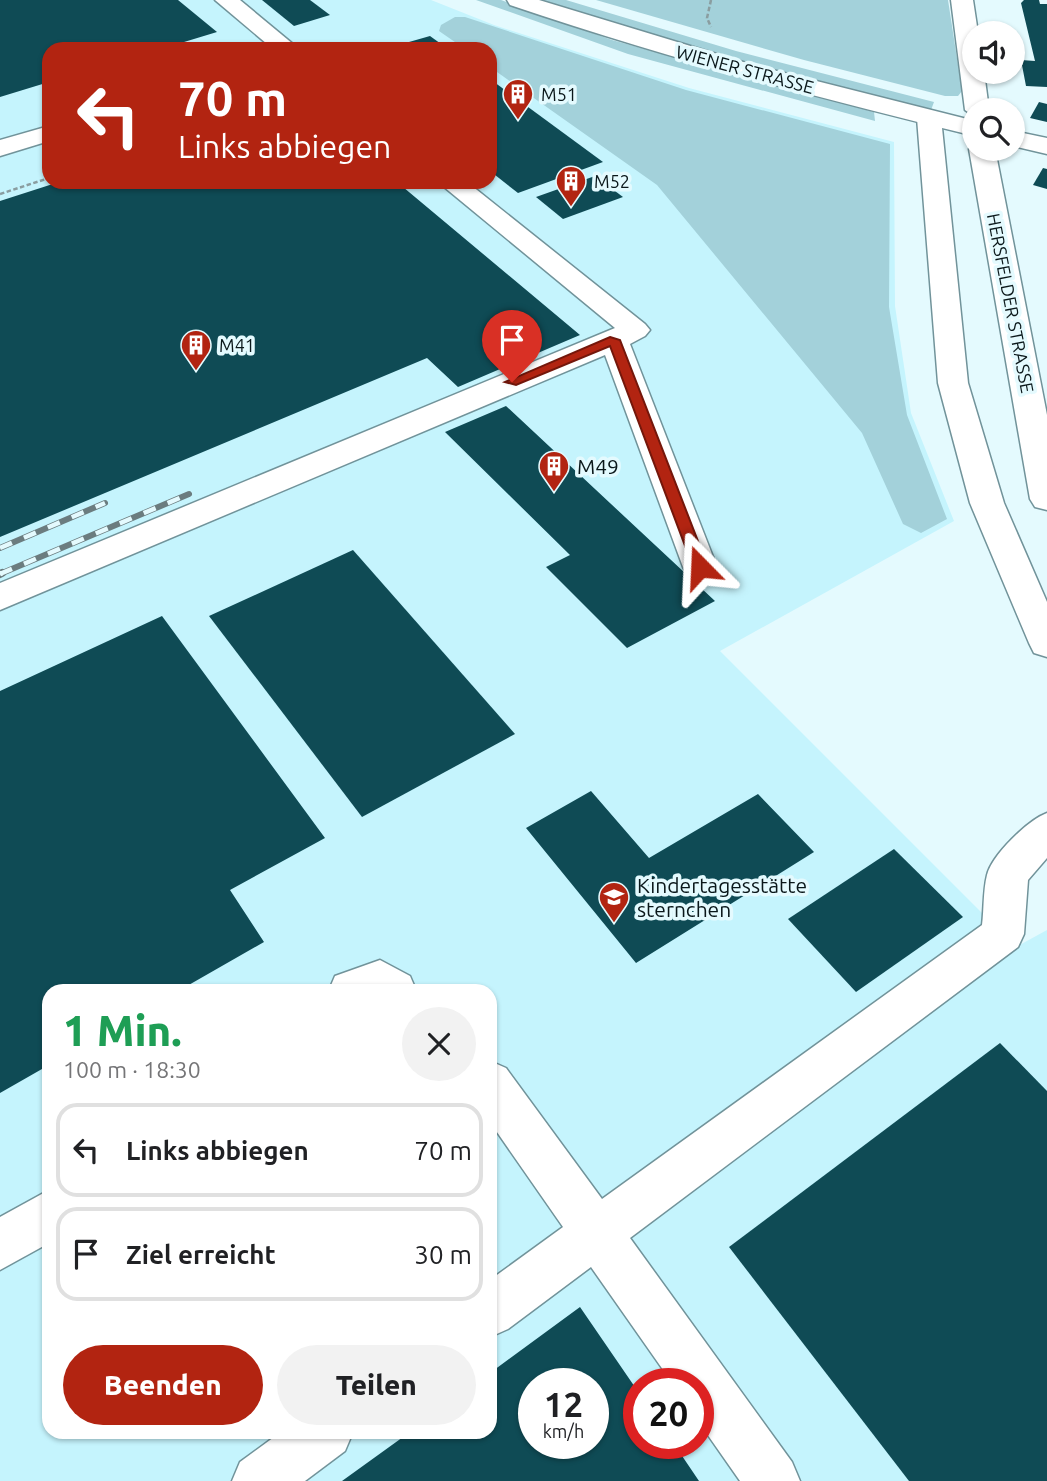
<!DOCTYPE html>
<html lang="de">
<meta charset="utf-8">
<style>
:root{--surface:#fff;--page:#f2f2f2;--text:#202124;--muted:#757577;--line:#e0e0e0;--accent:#b22411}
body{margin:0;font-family:Ubuntu,sans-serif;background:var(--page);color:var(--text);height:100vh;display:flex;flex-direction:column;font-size:26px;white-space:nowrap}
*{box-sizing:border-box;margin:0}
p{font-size:23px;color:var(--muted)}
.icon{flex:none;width:38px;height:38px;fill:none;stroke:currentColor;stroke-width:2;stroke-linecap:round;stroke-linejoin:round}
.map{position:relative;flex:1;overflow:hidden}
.details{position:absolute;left:42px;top:984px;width:455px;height:455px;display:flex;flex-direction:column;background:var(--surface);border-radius:21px;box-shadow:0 2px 5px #0004}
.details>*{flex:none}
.guide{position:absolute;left:42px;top:42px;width:455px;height:147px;border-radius:21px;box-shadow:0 2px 5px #0004;background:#b22411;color:#fff;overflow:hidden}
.buttons{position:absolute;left:962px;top:21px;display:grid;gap:14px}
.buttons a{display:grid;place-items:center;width:63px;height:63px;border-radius:50%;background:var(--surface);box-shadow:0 2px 5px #0004;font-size:35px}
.speed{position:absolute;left:518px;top:1368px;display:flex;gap:14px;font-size:35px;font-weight:700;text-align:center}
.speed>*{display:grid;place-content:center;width:91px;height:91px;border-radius:50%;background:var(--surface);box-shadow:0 2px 5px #0004;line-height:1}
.speed small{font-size:18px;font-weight:400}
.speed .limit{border:10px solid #d22;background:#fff;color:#111}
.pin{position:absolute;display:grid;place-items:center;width:60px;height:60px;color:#fff;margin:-72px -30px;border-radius:50% 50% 50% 0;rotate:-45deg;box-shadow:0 0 7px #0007}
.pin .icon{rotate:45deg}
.me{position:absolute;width:77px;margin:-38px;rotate:339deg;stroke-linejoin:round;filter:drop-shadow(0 0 5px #0008)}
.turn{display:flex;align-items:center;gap:24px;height:147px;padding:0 21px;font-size:32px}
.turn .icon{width:91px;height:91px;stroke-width:2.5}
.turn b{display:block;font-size:49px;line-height:60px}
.round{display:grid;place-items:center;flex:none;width:74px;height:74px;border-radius:37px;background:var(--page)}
.head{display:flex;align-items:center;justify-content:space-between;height:119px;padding:0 21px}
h1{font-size:42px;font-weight:800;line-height:52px;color:#1e9e55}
.primary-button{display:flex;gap:14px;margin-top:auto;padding:14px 21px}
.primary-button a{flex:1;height:80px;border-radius:42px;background:var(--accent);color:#fff;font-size:28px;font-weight:800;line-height:80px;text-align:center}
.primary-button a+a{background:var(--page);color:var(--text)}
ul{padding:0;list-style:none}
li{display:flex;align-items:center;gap:21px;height:94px;margin:0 14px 10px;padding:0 7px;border:4px solid var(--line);border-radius:21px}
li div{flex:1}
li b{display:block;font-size:26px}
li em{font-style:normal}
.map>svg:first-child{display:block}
.built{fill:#c5f4fd;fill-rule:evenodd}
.green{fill:#a3d1da}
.building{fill:#0f4b55;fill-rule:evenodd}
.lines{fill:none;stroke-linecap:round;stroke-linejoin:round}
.minor-casing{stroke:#71939a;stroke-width:3}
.major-casing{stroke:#71939a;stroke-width:3}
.path{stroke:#8a9da0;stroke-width:2.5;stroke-dasharray:4.5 2.5;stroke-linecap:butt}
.minor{fill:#fff;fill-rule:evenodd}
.major{fill:#fff;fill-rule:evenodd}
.rail-far1-casing{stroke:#6b7c7f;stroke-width:6}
.rail-casing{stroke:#6b7c7f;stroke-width:8}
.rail-far1{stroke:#e4fafe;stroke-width:4.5;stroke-dasharray:13;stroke-linecap:butt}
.rail{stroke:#e4fafe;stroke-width:5;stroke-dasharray:16;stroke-linecap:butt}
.route{fill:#b22411;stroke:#74170b;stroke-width:2}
.labels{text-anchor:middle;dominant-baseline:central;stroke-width:7;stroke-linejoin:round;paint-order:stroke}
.far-street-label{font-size:18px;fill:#0a171a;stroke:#e4fafe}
.far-poi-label{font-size:18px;fill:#0a171a;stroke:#e4fafe;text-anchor:start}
.poi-label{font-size:21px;fill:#0a171a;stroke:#e4fafe;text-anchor:start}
</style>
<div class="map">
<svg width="1047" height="1481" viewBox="0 0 1047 1481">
<rect width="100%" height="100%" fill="#e4fafe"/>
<path class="built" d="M0,0h431l63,25 195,63 205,54 1,164 16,107 43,108 -234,130 296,296 31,-17v551h-1047zM49,49h441v133h-441zM49,990h441v442h-441zM534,1384h59v60h-59zM639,1384h59v60h-59z"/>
<g class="green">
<polygon points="476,0 501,0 612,40 874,112 875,121 628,54"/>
<path d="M539,0h27l170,51 198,51 -3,8c-131,-34 -263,-66 -392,-110z"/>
<polygon points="596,0 948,0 962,91 958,96 945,96 804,60"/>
<polygon points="455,17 465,17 686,90 890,144 889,307 907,415 947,519 921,533 903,524 862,433 657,185 490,67 490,49 465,49 439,31 441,25"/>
</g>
<g class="building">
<polygon points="0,0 178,0 217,32 161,49 49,49 49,82 0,97"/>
<polygon points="262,0 310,0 330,15 294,26"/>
<polygon points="1024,0 1039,0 1040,4 1047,4 1047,87 1026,86 1021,60 1035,61 1021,3"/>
<polygon points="430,36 448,49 388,49 388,48"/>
<polygon points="490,79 603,162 518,193 490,171"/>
<polygon points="1039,102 1047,104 1047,122 1030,118"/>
<polygon points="1043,168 1047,169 1047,189 1033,185"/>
<polygon points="595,176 623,197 563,219 536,197"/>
<polygon points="59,182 397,182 580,335 458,387 427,358 0,537 0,201"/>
<polygon points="506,406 715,601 627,648 546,567 570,555 445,432"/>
<polygon points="353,550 515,734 362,817 209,616"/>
<polygon points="162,616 325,838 230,890 264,942 180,990 49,990 49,1065 0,1093 0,691"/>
<polygon points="591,791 649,858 758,794 814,852 636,963 526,828"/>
<polygon points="894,849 963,917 856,992 788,919"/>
<polygon points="1000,1043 1047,1091 1047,1481 909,1481 729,1247"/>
<path d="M580,1307l59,86v51h35l25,37h-357l68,-49h80v-59zM534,1384h59v60h-59z"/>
</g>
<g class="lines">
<g class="minor-casing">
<g id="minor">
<polygon points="215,0 240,0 299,49 273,49"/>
<polygon points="951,0 973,0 978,33 975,33 975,72 984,72 989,110 975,110 975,117 965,110"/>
<polygon points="929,111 938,113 941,118 968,383 1004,503 1047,602 1047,657 1034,653 1029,643 970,503 938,383 917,118 920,113"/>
<polygon points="49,126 49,141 0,156 0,140"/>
<polygon points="975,143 975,149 995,149 1047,415 1047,510 1035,507 1030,499 969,149"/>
<polygon points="438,182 467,182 645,324 650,330 645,336 630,344 717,567 712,576 700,579 688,576 683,567 605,355 0,610 0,583 615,328"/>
<path d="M1047,813v45l-19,22 -4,54 -6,13 -388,291 162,224 8,19h-60l-42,-60v-37h-25l-82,-117 -83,62 -18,8v-57l73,-53 -73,-105v-61l16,7 96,131 380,-274c2,-16 1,-34 5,-50 5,-20 41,-55 60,-62z"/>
<polygon points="380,960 410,976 416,990 329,990 335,976"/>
<polygon points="49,1190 49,1243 0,1270 0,1217"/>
<polygon points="281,1432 353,1432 345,1451 305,1481 232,1481 240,1462"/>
</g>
</g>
<g class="major-casing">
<g id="major">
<path d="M507,0h32l214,65 222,56v15c-157,-38 -312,-79 -465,-131z"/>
<polygon points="1013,131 1047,138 1047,154 1013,146"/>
</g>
</g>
<g class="path">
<polyline points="711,0 707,18 711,27"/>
<polyline points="0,194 49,178"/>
</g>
<use href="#minor" class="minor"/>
<use href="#major" class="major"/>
<g class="rail-far1-casing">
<g id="rail-far1">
<polyline points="0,548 105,503"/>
<polyline points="0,574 189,494"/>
</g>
</g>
<g class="rail-casing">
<polyline id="rail" points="0,574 2,573"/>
</g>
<use href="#rail-far1" class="rail-far1"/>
<use href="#rail" class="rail"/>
</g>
<polygon class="route" points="610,337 620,340 708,567 705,570 700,572 693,567 610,346 516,385 505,382"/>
<defs>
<g id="building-pin" transform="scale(1.575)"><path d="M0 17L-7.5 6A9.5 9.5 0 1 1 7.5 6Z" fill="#b22411" stroke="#e4fafe"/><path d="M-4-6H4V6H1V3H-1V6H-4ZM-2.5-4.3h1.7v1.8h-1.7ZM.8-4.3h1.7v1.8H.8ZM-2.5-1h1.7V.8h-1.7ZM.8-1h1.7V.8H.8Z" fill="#fff"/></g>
<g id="school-pin" transform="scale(1.575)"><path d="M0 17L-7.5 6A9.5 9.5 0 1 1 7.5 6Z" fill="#b22411" stroke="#e4fafe"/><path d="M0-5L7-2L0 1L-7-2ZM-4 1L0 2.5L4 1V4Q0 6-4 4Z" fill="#fff"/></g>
</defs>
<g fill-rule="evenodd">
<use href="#building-pin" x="518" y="94"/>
<use href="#building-pin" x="571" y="181"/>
<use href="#building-pin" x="196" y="345"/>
<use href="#building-pin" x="554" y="466"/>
<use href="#school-pin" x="614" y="897"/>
</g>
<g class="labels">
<g class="far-street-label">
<text transform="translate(745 69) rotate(15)">WIENER STRASSE</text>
<text transform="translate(1011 303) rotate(79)">HERSFELDER STRASSE</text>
</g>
<g class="far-poi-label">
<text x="541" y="94">M51</text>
<text x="594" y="181">M52</text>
<text x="219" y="345">M41</text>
</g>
<g class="poi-label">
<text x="577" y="466">M49</text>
<text x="637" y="885">Kindertagesstätte<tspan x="637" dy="24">sternchen</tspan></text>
</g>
</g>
</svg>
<div class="buttons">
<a><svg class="icon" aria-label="sound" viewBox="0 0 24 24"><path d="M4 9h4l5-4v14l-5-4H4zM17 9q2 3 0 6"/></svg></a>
<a><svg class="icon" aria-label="search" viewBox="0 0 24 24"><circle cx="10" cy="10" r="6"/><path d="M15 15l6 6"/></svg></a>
</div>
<div class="speed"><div>12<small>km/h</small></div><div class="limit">20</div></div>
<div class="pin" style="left:512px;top:382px;background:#d93025"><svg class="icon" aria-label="arrive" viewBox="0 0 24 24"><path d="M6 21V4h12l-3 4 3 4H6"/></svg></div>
<svg class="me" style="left:700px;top:567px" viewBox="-20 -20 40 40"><path d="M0-17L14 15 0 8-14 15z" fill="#b22411" stroke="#fff" stroke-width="4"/></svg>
<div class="guide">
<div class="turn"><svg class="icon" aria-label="left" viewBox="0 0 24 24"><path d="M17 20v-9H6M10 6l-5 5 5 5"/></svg><div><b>70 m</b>Links abbiegen</div></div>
</div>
<section class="details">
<div class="head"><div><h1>1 Min.</h1><p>100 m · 18:30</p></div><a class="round"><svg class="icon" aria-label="close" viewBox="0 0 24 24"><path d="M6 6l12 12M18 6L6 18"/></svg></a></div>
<ul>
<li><svg class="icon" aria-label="left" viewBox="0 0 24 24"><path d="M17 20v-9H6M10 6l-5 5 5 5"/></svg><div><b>Links abbiegen</b></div><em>70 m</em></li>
<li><svg class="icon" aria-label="arrive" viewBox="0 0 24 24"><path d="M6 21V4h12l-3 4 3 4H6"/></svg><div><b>Ziel erreicht</b></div><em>30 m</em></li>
</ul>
<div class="primary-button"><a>Beenden</a><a>Teilen</a></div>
</section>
</div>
